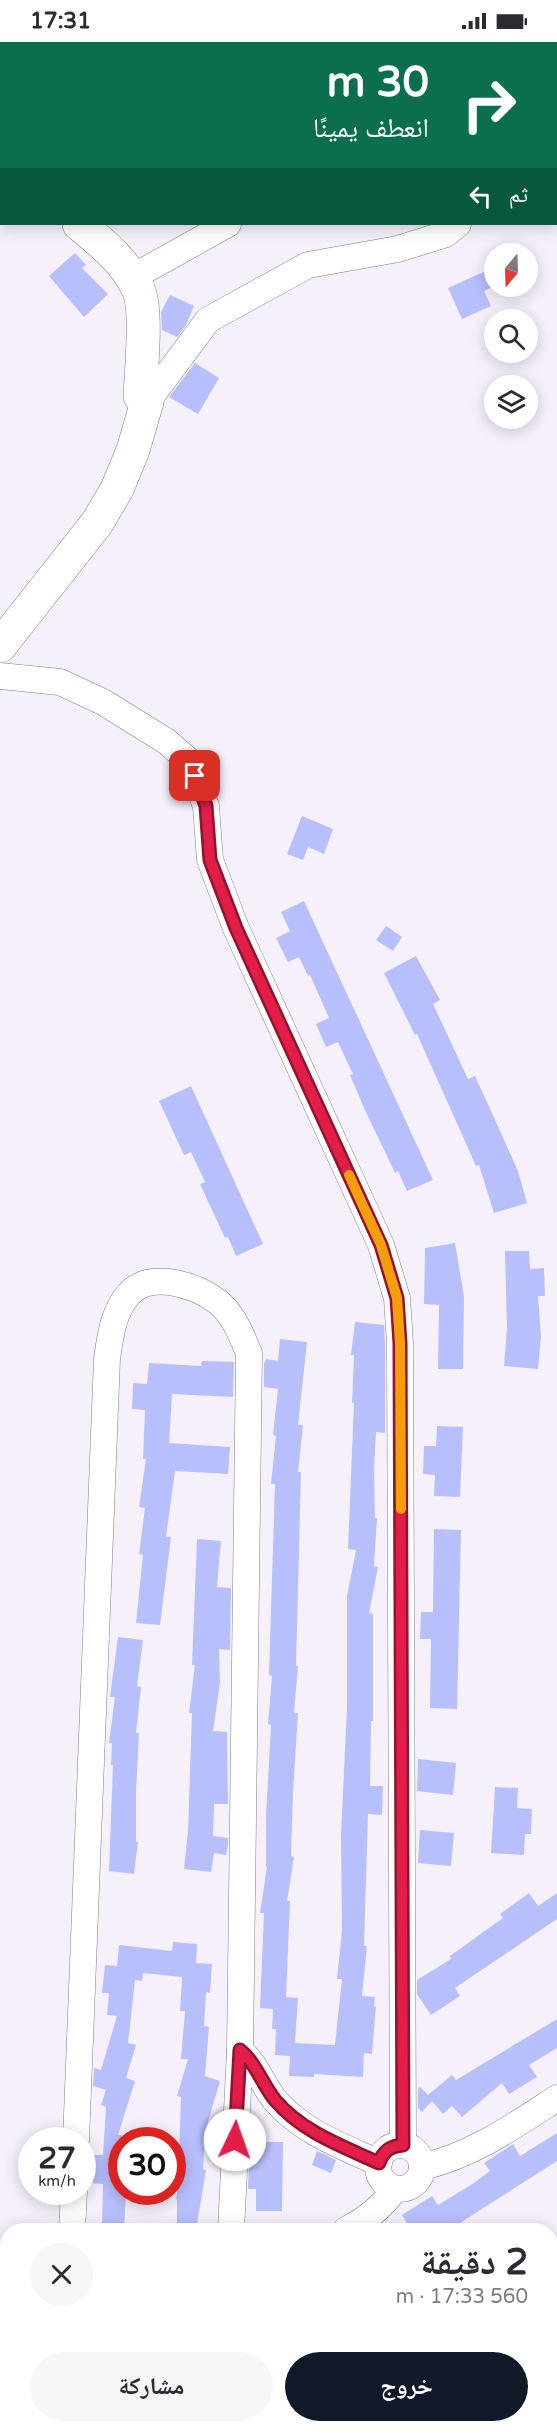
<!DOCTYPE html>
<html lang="ar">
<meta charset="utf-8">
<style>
:root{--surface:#fff;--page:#f7f7f7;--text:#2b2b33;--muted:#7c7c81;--accent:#111827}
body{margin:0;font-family:"Varela Round","Noto Naskh Arabic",sans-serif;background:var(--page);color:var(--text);direction:rtl;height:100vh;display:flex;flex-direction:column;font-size:22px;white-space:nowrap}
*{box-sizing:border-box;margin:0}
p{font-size:20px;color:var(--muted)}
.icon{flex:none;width:33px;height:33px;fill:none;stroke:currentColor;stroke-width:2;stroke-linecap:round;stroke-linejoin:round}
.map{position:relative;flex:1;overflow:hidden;direction:ltr}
.sheet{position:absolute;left:0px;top:2181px;width:558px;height:210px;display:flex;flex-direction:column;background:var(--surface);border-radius:24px 24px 0 0;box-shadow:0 3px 15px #0003;direction:rtl}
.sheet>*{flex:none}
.guide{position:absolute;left:0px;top:0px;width:558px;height:183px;box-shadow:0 3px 15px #0003;direction:rtl;background:#0b6e4f;color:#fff;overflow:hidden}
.needle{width:39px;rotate:199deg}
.controls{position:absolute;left:484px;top:201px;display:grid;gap:12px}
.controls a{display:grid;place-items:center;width:54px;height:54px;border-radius:50%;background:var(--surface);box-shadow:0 3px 15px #0003;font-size:30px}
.speed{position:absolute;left:18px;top:2085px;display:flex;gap:12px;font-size:30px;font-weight:700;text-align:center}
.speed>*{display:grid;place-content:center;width:78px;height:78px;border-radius:50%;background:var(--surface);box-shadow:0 3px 15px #0003;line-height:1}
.speed small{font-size:15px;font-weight:400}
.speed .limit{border:9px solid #d22;background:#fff;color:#111}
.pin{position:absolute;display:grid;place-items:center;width:51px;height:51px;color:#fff;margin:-26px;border-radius:12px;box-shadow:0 3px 9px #0006}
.me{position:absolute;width:66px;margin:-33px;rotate:3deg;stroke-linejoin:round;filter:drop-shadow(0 0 4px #0008)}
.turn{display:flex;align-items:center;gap:21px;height:126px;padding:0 30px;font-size:27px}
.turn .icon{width:78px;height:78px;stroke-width:2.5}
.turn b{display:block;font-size:42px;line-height:51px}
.then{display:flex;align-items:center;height:57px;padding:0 30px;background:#0003;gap:12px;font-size:22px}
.round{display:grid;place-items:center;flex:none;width:63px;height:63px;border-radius:32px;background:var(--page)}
.head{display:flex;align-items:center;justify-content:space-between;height:102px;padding:0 30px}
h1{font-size:36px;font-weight:800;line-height:45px}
.button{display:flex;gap:12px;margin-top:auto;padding:12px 30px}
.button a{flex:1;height:69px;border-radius:36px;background:var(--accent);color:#fff;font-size:24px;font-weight:800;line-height:69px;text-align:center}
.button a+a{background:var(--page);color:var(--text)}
.status{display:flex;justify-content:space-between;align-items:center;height:42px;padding:0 30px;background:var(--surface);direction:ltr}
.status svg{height:16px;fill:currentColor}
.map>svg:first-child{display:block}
.building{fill:#b8bffd}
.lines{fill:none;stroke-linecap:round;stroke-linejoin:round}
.minor-casing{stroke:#837e87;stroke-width:27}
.secondary-casing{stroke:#837e87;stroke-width:34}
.minor{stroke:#fff;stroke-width:26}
.secondary{stroke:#fff;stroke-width:33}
.route-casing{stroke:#92132f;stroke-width:15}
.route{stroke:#e11d48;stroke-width:10}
.slow{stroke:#f59e0b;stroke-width:10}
</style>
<div class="status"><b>17:31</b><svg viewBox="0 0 49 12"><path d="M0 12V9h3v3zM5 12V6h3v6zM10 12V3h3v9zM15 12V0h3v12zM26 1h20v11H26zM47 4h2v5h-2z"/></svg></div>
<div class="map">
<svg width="557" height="2391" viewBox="0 0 557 2391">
<rect width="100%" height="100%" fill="#f6f0fb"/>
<g class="building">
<polygon points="75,211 86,223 82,226 108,252 84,275 49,234"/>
<polygon points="490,227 495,244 484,249 491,264 462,277 448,246"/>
<polygon points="170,253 194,264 186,283 177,295 162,288 161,270"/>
<polygon points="195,321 219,336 198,372 169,355"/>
<polygon points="302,774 333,787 324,812 308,805 303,818 287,812"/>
<polygon points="304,859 433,1138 407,1149 398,1129 395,1131 364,1066 350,1033 353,1032 338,1000 326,1005 316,982 329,976 310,933 308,934 299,915 288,920 276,896 290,889 281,870"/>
<polygon points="386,884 402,895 393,909 376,898"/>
<polygon points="416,914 440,958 433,962 448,994 468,1037 475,1034 496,1080 518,1129 527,1161 494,1171 479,1123 476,1124 417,992 415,993 384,931"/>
<polygon points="191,1044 263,1202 236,1214 228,1195 225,1196 200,1142 205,1140 191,1110 184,1113 159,1059"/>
<polygon points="455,1201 464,1255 463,1327 438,1327 439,1263 424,1262 425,1206"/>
<polygon points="505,1209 529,1209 530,1227 544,1226 545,1254 538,1254 541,1294 538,1327 504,1324 507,1286"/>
<polygon points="355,1280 384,1283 385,1302 385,1391 376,1390 374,1427 375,1476 377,1476 374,1524 378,1525 369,1571 373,1572 373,1679 371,1679 370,1744 383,1744 382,1773 368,1772 364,1904 367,1904 362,1954 375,1955 374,1965 376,1964 372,2012 364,2011 363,2035 314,2032 314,2035 289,2034 290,2014 275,2013 276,1987 272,1987 273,1967 260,1966 264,1871 260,1871 267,1825 266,1825 266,1775 271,1683 268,1682 272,1634 269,1633 275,1442 271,1442 276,1394 273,1393 278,1347 264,1345 264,1322 266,1317 278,1319 280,1297 307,1300 298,1383 303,1383 298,1430 301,1430 296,1624 298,1624 294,1671 298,1671 293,1751 291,1814 294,1815 287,1859 290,1859 286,1955 298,1956 295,2001 335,2003 342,1937 337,1937 342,1889 341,1793 347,1666 347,1554 356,1508 348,1507 354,1361 352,1361 354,1313 351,1313"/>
<polygon points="202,1319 234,1320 233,1355 172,1352 169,1401 230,1405 228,1432 175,1429 166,1495 171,1495 160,1583 136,1581 143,1513 139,1512 145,1466 139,1465 146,1417 143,1417 145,1368 132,1367 133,1341 147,1342 149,1321 201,1324"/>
<polygon points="437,1384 463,1385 460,1455 434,1454 435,1433 423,1432 424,1404 436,1404"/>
<polygon points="434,1487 461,1488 457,1667 430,1666 431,1597 420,1597 421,1570 433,1570"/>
<polygon points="197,1497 221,1499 217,1545 231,1546 230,1608 219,1607 220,1641 213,1689 227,1690 228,1762 214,1762 213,1794 228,1796 228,1802 226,1813 214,1811 211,1830 184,1827 188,1789 192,1671 189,1671 195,1623 192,1623"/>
<polygon points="118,1595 143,1598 137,1644 141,1645 136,1691 139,1691 136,1751 136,1800 138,1800 134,1832 109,1829 113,1723 111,1723 112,1701 109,1701 115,1655 110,1655"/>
<polygon points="418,1717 456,1721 453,1753 417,1749"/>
<polygon points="495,1745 518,1746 517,1766 532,1767 531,1792 525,1792 524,1813 491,1811"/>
<polygon points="420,1788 454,1791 451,1824 418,1821"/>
<polygon points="529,1851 538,1864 557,1851 557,1877 455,1946 460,1954 431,1973 417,1952 417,1938 451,1917 450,1914 503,1876 500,1872"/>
<polygon points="173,1900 197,1902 196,1921 212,1922 210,1951 206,1950 204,1984 209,1985 205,2034 220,2039 205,2090 203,2127 206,2128 196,2188 177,2188 177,2158 176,2157 183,2112 179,2112 181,2055 177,2054 188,2017 181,2017 185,1969 180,1969 182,1935 143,1931 142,1939 135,1938 128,2001 136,2003 126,2036 135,2039 118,2093 122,2093 122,2150 126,2150 124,2188 102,2188 103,2142 88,2141 90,2113 103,2113 106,2065 101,2063 106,2048 93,2044 94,2028 94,2026 101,2028 117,1974 107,1973 109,1951 102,1951 105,1923 117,1924 119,1903 172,1909"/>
<polygon points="557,1977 557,2006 529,2023 537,2035 509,2052 502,2041 462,2075 452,2064 443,2072 432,2059 422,2070 418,2066 418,2047 420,2045 428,2053 452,2033 456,2038"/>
<polygon points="557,2091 557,2119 449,2188 411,2188 402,2173 432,2154 438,2163 474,2141 490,2129 484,2121 513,2102 520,2114"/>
<polygon points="259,2100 283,2100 282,2169 256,2169 256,2147 248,2147 249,2121 258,2121"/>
<polygon points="317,2109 336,2118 331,2131 312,2123"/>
</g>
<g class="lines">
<g class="minor-casing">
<g id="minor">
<polyline points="489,2 490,0"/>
<polyline points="556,87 557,87"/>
<polyline points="131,236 228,182"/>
<polyline points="147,360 208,278 308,223 398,207 446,192 458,182"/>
<polyline points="0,634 60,640 103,660 166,699 189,719 206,764 210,818 236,886 381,1203 397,1256 400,1301 403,2103"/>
<path d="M240,2009c16,12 22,33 35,49 27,32 67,46 104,63"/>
<path d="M76,2098l31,-781c3,-21 6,-48 22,-65 21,-24 67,-9 89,8 16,13 23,33 31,51l-9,698 -9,179"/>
<circle cx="400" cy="2125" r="22"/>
<path d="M422,2125c51,-12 92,-41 135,-69"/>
<polyline points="72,2188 74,2150"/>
<path d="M346,2188c20,-10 36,-23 49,-41"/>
<polyline points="550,2244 557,2240"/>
<polyline points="64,2391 65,2384"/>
<polyline points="226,2391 226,2384"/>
</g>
</g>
<g class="secondary-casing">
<g id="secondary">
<polyline points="0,120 2,121"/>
<path d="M0,604l97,-123 20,-34 16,-39 14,-48 -7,-6c1,-24 8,-87 -2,-107 -12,-27 -36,-46 -59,-65"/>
</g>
</g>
<use href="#minor" class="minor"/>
<use href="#secondary" class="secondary"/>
</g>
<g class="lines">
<g class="route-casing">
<path id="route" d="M195,734l11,30 4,54 26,68 145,317 16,53 3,45 3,802c-13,1 -20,6 -24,18 -37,-17 -77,-31 -104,-63 -13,-16 -19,-37 -35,-50l-5,90"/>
</g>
<use href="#route" class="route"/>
<polyline class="slow" points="349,1133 381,1203 397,1256 400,1301 401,1467"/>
</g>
</svg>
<div class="controls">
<a><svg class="needle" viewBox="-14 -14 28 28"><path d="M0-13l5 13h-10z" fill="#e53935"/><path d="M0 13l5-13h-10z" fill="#7c7c81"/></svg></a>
<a><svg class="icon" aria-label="search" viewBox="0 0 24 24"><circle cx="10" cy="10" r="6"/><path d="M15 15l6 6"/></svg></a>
<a><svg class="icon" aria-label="layers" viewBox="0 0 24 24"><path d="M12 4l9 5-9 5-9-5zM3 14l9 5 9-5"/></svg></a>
</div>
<div class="speed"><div>27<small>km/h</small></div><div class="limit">30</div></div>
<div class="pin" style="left:195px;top:734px;background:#d93025"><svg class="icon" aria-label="arrive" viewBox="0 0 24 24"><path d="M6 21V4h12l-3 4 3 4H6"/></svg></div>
<svg class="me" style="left:235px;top:2098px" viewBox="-20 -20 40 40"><circle r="19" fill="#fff"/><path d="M0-13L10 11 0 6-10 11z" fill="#e11d48"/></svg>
<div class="guide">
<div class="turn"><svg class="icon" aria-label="right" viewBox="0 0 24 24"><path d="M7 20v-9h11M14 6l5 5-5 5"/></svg><div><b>30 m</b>انعطف يمينًا</div></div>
<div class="then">ثم<svg class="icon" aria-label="left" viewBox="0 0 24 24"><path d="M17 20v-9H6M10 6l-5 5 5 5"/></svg></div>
</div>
<section class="sheet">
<div class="head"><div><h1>2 دقيقة</h1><p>560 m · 17:33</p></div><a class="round"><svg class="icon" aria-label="close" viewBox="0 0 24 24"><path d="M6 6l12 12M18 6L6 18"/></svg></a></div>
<div class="button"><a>خروج</a><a>مشاركة</a></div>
</section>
</div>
